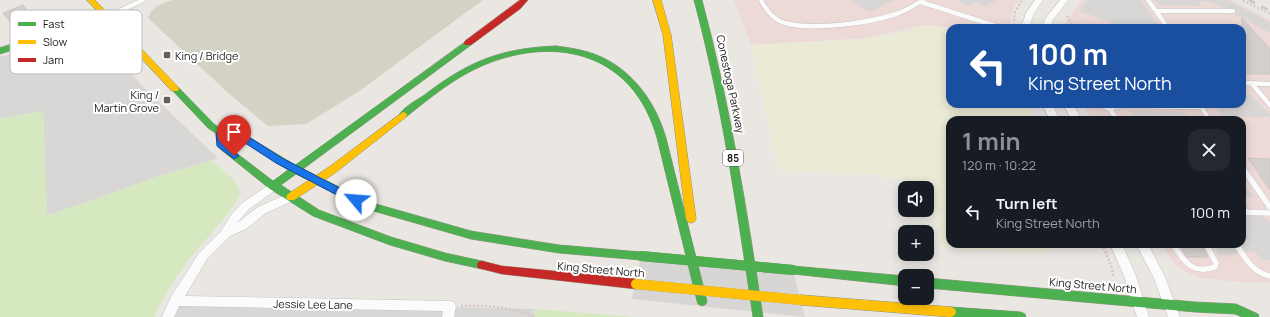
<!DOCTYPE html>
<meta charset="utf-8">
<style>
:root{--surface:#171b24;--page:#242831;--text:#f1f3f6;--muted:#9ea1a6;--accent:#8c9099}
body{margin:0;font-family:Manrope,sans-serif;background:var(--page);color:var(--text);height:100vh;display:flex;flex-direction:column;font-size:15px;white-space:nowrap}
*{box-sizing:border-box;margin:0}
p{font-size:13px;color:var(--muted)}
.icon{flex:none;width:22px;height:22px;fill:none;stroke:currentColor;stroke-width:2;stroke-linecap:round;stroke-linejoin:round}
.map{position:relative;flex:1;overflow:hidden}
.details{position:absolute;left:946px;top:116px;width:300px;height:132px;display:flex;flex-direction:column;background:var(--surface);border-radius:12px;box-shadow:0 2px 10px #0003}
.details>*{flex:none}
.top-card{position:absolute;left:946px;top:24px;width:300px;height:84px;border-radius:12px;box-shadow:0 2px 10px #0003;background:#1a4fa0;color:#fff;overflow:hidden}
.fabs{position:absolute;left:898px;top:181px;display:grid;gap:8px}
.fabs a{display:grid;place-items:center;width:36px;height:36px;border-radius:8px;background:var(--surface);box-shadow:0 2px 10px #0003;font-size:20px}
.pin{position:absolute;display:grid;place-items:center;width:34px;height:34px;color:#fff;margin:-41px -17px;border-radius:50% 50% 50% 0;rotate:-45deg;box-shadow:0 0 4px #0007}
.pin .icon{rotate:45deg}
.me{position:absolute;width:44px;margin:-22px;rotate:297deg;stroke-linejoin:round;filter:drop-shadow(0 0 3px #0008)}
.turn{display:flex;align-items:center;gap:14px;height:84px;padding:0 16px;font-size:18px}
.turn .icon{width:52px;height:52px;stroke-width:2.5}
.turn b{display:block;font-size:28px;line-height:34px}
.round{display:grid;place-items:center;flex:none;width:42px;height:42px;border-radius:12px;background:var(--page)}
.overview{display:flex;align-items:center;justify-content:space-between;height:68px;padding:0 16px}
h1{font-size:24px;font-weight:700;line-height:30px;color:var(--accent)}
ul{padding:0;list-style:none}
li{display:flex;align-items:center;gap:12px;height:56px;padding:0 16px}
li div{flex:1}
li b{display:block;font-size:15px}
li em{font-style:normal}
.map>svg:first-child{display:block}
.residential{fill:#d9d7d5}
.commercial{fill:#eddad7}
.construction{fill:#d3d2c4}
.farmland{fill:#eaead5}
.grass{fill:#d6e8c0}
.parking{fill:#d8d7d5}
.pier{fill:#d7d6d4}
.building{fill:#d2cfcc;stroke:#cdc8c4}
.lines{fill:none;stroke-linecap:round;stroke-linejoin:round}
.lane-far1-casing{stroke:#c2c1bf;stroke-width:5.5}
.lane-casing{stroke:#c2c1bf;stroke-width:6}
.street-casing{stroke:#c2c1bf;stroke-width:1}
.fast-casing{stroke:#91927c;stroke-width:1}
.slow-casing{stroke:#91927c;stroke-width:1}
.jam-casing{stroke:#91927c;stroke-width:1}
.path-far1{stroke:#d6c6c3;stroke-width:2;stroke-dasharray:2 2;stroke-linecap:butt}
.path{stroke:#d6c6c3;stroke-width:2.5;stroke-dasharray:2 2;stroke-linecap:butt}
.lane-far1{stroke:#fcfbfb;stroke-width:4.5}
.lane{stroke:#fcfbfb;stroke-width:5.5}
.street{fill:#fcfbfb;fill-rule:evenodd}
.fast{fill:#4caf50;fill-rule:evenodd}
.slow{fill:#ffc107;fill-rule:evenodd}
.jam{fill:#c62828;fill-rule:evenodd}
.rail{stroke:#c9c8c8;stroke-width:2.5;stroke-dasharray:7 7;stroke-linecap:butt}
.fast-bridge-casing{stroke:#91927c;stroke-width:10;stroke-linecap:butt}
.slow-bridge-casing{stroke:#91927c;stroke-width:10;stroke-linecap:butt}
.fast-bridge{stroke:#4caf50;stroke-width:10}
.slow-bridge{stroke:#ffc107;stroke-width:10}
.route{fill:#1a73e8;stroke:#114b97}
.poi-dot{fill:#636261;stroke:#fff;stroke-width:1.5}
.labels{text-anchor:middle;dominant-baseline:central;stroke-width:4;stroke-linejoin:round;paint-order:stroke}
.shield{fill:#fff;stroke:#5f5f5f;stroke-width:1}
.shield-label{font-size:10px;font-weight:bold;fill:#1b1b1b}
.poi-label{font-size:11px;fill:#1b1b1b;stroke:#fff;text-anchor:start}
.street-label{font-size:11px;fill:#1b1b1b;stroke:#fff}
.key{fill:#fff;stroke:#bbb;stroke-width:1}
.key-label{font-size:11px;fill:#1b1b1b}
</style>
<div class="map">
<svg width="1270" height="317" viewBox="0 0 1270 317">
<rect width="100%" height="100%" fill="#eae7e3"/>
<g class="residential">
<polygon points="90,28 145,89 218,158 157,177 47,216 43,111 0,119 0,57"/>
<polygon points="175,301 535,309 534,317 168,317"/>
</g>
<g class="commercial">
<polygon points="734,0 1019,0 1014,7 1009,28 950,28 932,25 923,25 868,38 751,45"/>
<polygon points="1082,0 1231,0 1270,20 1270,283 1239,282 1202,278 1190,274 1178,267 1170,258 1162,244 1242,244 1242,120 1092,120 1083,104 1242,104 1242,28 1061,28"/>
</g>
<polygon class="construction" points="172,0 483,0 358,92 306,124 268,126 227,92 148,18 151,12 157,6"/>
<polygon class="farmland" points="931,26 950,30 950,104 1026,104 1034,120 950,120 950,244 1060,244 1057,247 1036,253 942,248 931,206 927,200 927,188 917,188 905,181 873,174 779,171 751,45 868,39 893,35 920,27"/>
<g class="grass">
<path d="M43,111l4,105 110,-39 55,-17 22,20 7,13c-14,27 -39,48 -57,73 -11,16 -22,33 -30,51h-154v-198z"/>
<polygon points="535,309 636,317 534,317"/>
</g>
<g class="parking">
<polygon points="851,0 894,0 869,12"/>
<polygon points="957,0 997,0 984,7 976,2 967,6"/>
<polygon points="1088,0 1141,0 1161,28 1115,28 1108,21 1079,11"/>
<polygon points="1144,0 1228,0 1270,22 1270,33 1211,2 1198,1 1202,6 1159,5 1156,1"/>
<polygon points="1242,95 1250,95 1270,114 1270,117 1222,117 1216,108 1216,104 1242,104"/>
<polygon points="1130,111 1184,112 1189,119 1200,120 1126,120 1125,118 1135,118"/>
<polygon points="1242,181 1253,197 1242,197 1248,206 1270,222 1270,260 1261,260 1255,251 1229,255 1220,255 1213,244 1242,244"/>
</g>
<polygon class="pier" points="641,256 793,270 805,317 632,299"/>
<g class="building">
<polygon points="23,5 35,20 15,28 3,13"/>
<polygon points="1242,18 1270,49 1270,74 1242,74"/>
<polygon points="1248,158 1270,159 1270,190"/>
<polygon points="1179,244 1201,244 1208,257 1187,257"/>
</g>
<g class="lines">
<g class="lane-far1-casing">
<g id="lane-far1">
<path d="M761,0c5,10 13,20 24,23 27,8 84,0 111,-9 9,-3 18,-8 27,-14"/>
<polyline points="1148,0 1168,28"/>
<polyline points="921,2 1002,28"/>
<polyline points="1156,11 1233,11"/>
<polyline points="107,17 143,0"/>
<polyline points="1242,83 1270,84"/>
<polyline points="1252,84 1270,105"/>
<polyline points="1097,104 1110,109"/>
<polyline points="1200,104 1209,120"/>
<polyline points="1117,120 1110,109 1117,106 1200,107"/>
</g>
</g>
<g class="lane-casing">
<g id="lane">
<polyline points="1242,167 1270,207"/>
<polyline points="1242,212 1270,213"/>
<path d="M1173,244c10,17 20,31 42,23l1,-4 -10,-19"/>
<path d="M1236,244c9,14 17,29 34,32"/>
</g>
</g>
<g class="street-casing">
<g id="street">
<polygon points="1035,0 1043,0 1034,13 1029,28 1021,28 1026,13"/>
<polygon points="1060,0 1068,0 1053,20 1050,28 1042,28 1045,19"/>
<polygon points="1042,104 1052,104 1060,120 1050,120"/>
<polygon points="1063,104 1073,104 1082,120 1072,120"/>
<polygon points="273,182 277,183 278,186 277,189 249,209 237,223 258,207 287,194 291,193 295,194 296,197 295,200 266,213 246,229 230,236 207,259 185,296 450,301 454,302 456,306 454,317 442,317 443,311 179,306 174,317 162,317 171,297 199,253 222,230 231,215 242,203"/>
<polygon points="1110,244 1122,244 1136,276 1149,317 1137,317 1124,276"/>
<polygon points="1136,244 1148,244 1165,277 1180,317 1168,317 1154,278"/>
</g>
</g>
<g class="fast-casing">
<g id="fast">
<path d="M694,0h8c28,104 45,210 61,317h-10c-16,-107 -31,-213 -59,-317z"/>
<polygon points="104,15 110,15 111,17 110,19 0,54 0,48"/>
<path d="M468,40l3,1 1,2 -1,2 -168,124 66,33 102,29 88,14 82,7 4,1 1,3 -1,3 -4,1 -82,-7 -88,-14 -108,-31 -67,-34 -15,11 38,25 72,27 54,16 37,8 4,1 1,3 -1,3 -4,1 -37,-8 -55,-16 -77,-29 -43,-27 -51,-41 -2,-14 -9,-6 -37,-39 4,-3 3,1 36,37 9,6 21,4 51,31zM226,137l13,2 49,31 -15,11 -47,-36z"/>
<path d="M556,46c8,1 16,2 24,4 44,9 74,46 86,88l41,163 -1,3 -4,2 -4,-2 -1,-3 -40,-163c-23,-83 -98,-104 -173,-73 -29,12 -54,33 -78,52h-6l-1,-2c5,-8 16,-14 24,-19 44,-34 77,-48 133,-50z"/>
<polygon points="793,266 905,276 905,286 793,274 789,273 788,270 789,267"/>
<polygon points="927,278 1195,302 1236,304 1258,314 1259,317 1242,317 1235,314 1195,312 927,288"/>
<polygon points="951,307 1021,312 1025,314 1026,317 951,317 947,315 946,312 947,309"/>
</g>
</g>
<g class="slow-casing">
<g id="slow">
<polygon points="87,0 95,0 178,87 179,89 178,91 172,91"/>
<polygon points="653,0 661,0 671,35 696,219 694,222 691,223 688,222 686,219 663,35"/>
<polygon points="403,112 406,113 407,115 406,117 335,173 294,200 288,200 286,197 288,194 329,167"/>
<polygon points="801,295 951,307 955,309 956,312 955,315 951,317 801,305 797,303 796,300 797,297"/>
</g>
</g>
<g class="jam-casing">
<g id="jam">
<polygon points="520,0 528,0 520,9 471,45 465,45 464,43 465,41"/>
<polygon points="482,261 502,266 636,279 640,281 641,284 640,287 636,289 502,274 478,268 477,265 478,262"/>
</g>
</g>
<g class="path-far1">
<polyline points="1243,0 1270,14"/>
<polyline points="1067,16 1074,28"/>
<polyline points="1014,21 1015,12 1022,0"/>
</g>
<g class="path">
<polyline points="1102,244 1112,268 1113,276"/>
<path d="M461,306c25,-1 50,1 73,11"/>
</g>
<use href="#lane-far1" class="lane-far1"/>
<use href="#lane" class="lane"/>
<use href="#street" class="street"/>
<use href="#fast" class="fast"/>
<use href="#slow" class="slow"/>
<use href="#jam" class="jam"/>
<polyline class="rail" points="1249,0 1270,11"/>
<g class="fast-bridge-casing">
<polyline id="fast-bridge" points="641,256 793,270"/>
</g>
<g class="slow-bridge-casing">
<polyline id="slow-bridge" points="636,284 801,300"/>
</g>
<use href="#fast-bridge" class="fast-bridge"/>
<use href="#slow-bridge" class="slow-bridge"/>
</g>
<polygon class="route" points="221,130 244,134 282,158 359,198 361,200 359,203 352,203 276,163 239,139 225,137 226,145 239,156 234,159 217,146 216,133"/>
<g class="poi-dot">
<rect x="163" y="51" width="8" height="8" rx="2"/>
<rect x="163" y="96" width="8" height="8" rx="2"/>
</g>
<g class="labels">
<rect class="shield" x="723" y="150" width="20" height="16" rx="3"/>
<g class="shield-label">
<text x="733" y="158">85</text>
</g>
<g class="poi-label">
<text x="175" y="55">King / Bridge</text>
<text x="159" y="94" text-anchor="end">King /<tspan x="159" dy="13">Martin Grove</tspan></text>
</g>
<g class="street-label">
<text transform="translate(731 84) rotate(78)">Conestoga Parkway</text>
<text transform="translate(601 269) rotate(5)">King Street North</text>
<text transform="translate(1093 285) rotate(5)">King Street North</text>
<text transform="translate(313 304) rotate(1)">Jessie Lee Lane</text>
</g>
</g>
<rect x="10" y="10" width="132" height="64" rx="6" class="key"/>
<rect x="18" y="22" width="18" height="4" fill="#4caf50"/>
<rect x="18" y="40" width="18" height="4" fill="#ffc107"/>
<rect x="18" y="58" width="18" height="4" fill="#c62828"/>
<g class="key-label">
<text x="43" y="28">Fast</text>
<text x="43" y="46">Slow</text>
<text x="43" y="64">Jam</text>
</g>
</svg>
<div class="fabs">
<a><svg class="icon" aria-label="sound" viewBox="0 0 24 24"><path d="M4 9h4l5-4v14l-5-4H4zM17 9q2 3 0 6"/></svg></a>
<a>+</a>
<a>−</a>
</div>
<div class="pin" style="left:234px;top:156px;background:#d93025"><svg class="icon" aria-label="arrive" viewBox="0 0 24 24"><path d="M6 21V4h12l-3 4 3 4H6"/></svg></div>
<svg class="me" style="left:356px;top:200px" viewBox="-20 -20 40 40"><circle r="19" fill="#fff"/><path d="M0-13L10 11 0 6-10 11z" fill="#1a73e8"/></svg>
<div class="top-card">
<div class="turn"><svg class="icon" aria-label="left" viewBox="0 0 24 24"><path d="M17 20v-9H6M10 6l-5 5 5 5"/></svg><div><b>100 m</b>King Street North</div></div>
</div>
<section class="details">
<div class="overview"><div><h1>1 min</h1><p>120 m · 10:22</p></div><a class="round"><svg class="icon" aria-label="close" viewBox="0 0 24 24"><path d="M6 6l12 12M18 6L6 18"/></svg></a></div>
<ul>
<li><svg class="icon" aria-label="left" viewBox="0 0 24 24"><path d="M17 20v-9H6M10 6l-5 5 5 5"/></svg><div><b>Turn left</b><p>King Street North</p></div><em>100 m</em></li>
</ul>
</section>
</div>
